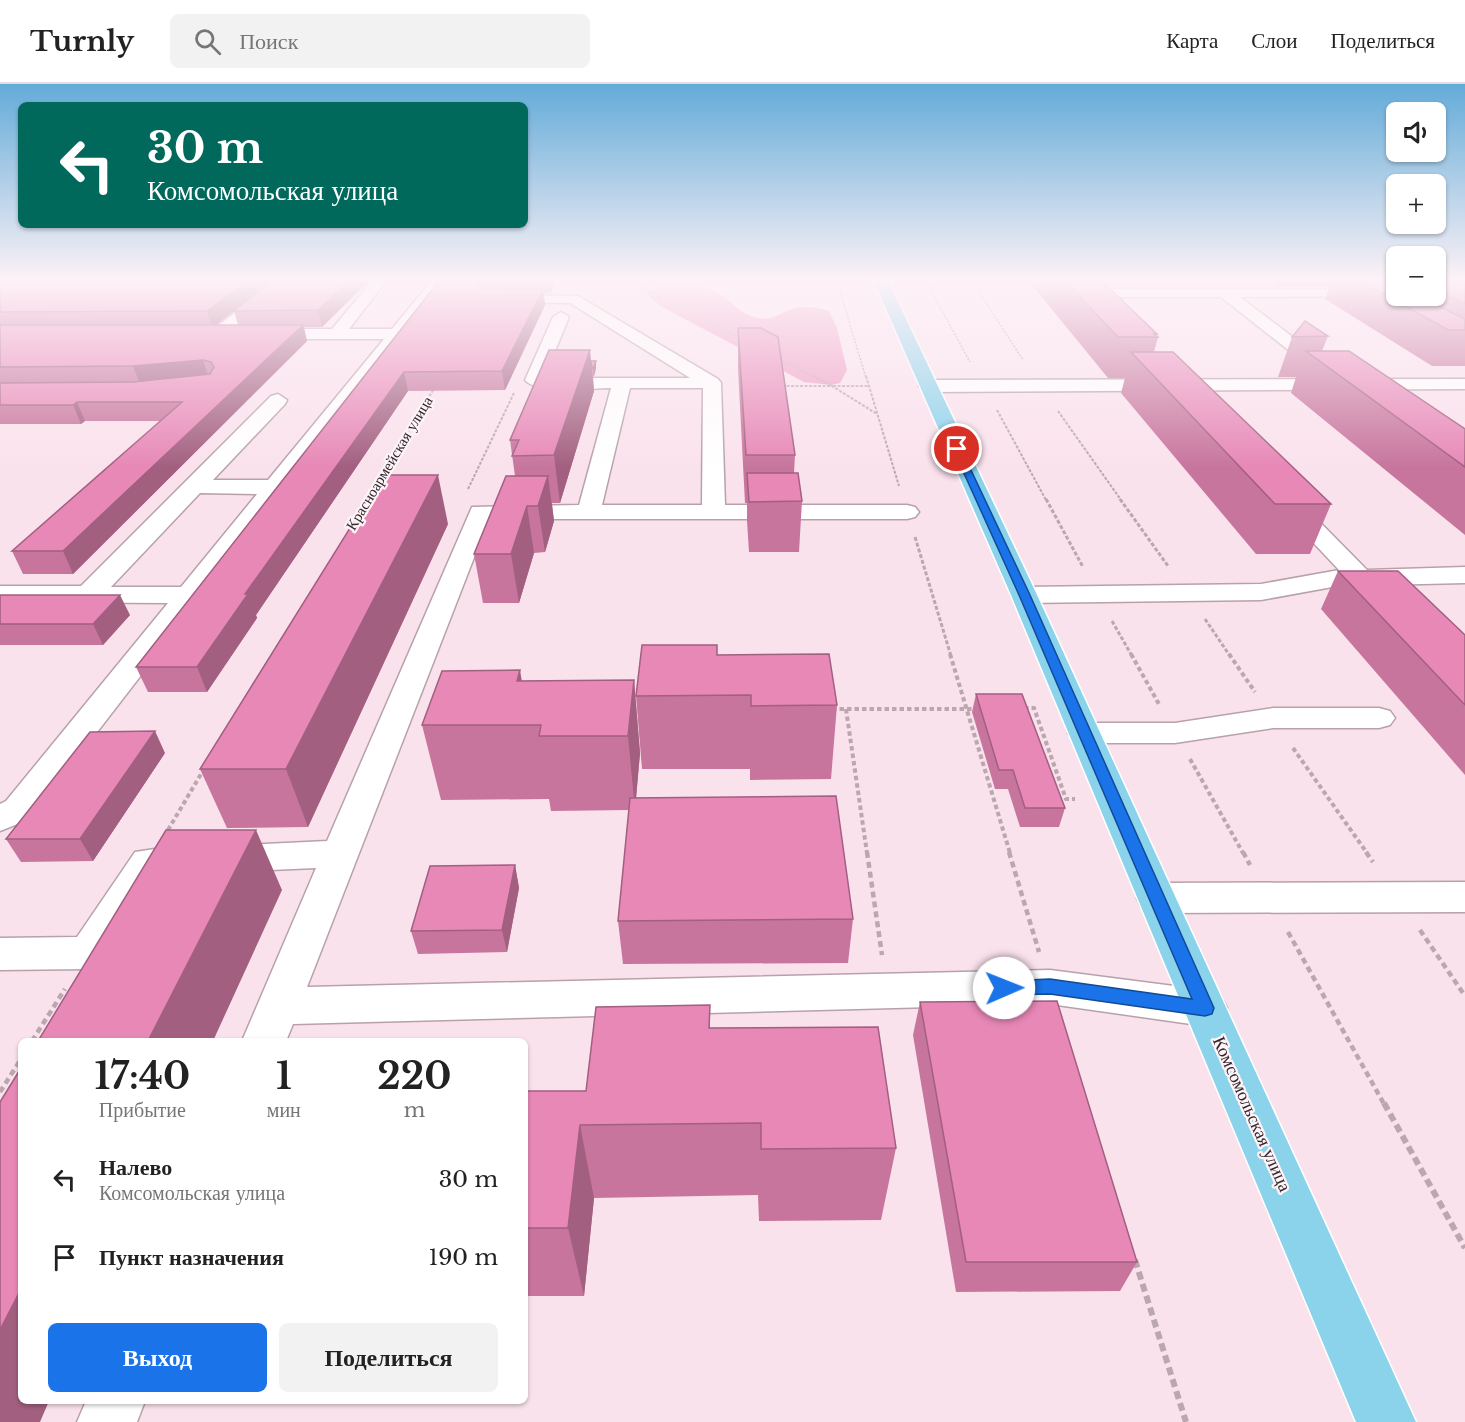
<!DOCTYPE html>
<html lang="ru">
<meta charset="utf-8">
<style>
:root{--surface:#fff;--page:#f2f2f2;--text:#222;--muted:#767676;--line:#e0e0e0;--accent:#1a73e8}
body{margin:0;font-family:"Libre Baskerville",serif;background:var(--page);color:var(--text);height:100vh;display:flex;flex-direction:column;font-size:22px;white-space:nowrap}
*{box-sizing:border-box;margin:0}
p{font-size:20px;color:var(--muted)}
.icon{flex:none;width:33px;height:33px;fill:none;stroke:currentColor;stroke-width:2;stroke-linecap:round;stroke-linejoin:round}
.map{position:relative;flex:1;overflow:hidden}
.panel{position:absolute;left:18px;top:954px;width:510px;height:366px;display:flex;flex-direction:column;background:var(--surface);border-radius:9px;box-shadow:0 2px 4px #0004}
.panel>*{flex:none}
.top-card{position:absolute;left:18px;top:18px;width:510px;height:126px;border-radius:9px;box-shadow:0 2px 4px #0004;background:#00695c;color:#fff;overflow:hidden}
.tools{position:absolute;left:1386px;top:18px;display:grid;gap:12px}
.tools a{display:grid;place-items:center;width:60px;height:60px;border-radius:9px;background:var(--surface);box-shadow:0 2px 4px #0004;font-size:30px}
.pin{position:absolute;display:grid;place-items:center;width:51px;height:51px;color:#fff;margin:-26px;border:3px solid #fff;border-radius:50%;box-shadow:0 2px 6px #0007}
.me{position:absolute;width:66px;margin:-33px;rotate:89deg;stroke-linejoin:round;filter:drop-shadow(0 0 4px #0008)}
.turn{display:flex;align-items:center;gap:21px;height:126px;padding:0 30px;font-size:27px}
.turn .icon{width:78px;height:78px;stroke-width:2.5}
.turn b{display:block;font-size:42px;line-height:51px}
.eta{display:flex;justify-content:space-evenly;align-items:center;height:102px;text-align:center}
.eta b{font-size:36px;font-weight:800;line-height:42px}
.primary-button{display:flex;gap:12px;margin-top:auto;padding:12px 30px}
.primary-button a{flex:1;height:69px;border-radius:9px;background:var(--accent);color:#fff;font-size:24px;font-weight:800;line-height:69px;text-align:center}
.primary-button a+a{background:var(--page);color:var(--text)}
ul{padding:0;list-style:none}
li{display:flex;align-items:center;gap:18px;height:78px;padding:0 30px}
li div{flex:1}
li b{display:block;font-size:22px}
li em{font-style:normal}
header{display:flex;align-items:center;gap:36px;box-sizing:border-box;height:84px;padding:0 30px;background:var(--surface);border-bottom:2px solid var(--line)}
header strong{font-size:28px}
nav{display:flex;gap:33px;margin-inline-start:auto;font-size:21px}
.search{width:420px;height:54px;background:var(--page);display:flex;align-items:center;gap:15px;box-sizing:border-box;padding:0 21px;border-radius:9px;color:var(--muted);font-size:22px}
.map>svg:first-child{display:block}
.green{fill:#ed9dc3}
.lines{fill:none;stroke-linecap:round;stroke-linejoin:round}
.minor-casing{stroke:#b7a1aa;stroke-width:3}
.major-casing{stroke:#fff;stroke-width:3}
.path-far5{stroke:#bba7b0;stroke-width:1.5;stroke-dasharray:2 1.5;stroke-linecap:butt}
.path-far4{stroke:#bba7b0;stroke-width:2;stroke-dasharray:3 1.5;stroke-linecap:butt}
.path-far3{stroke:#bba7b0;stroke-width:3;stroke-dasharray:4 2;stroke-linecap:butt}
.path-far2{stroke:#bba7b0;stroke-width:4;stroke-dasharray:4.5 3;stroke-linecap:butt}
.path-far1{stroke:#bba7b0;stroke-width:4.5;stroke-dasharray:6 4;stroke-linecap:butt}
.path{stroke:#bba7b0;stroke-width:6;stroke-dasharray:8 4.5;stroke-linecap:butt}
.minor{fill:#fff;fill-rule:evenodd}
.major{fill:#8bd3eb;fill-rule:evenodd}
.wall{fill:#c7759d;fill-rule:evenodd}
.shaded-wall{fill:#a25f80}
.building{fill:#e788b7;stroke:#a25f80;stroke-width:1.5}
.route{fill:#1a73e8;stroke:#114b97;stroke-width:1.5}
.labels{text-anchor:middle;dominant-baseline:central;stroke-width:4.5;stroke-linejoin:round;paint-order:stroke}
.far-street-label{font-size:15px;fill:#31282c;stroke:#fef4f8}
.street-label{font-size:18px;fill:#31282c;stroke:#fef4f8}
</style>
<header>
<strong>Turnly</strong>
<div class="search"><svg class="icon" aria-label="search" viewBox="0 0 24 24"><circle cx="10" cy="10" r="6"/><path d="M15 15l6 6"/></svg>Поиск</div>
<nav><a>Карта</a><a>Слои</a><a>Поделиться</a></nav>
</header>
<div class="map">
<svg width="1465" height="1338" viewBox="0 0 1465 1338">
<rect width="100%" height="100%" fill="#fae2ed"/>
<path class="green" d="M674,201c13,1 29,-1 41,6 15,8 25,24 43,27 16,3 21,-5 34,-9 12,-4 26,-1 37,2l8,17 10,42 -7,13 -9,2 -27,-3 -142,-75 -15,-12 3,-6z"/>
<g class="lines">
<g class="minor-casing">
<g id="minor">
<polygon points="276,197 292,197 223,253 211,253 209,250 211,247"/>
<path d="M372,197h14l-37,48h43l36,-44 -6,-4h21l1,2 -414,536 -30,12v-27l6,-3 162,-198 -168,-1v-16h81l190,-190 7,-2 9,6 -2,4 -72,76h55l116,-141h-124l-8,-5 8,-5h72zM200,409l57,1 -76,93h-70z"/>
<polygon points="1094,205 1396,205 1396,212 1402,212 1240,213 1332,283 1335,287 1326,292 1320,291 1221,213 1107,213 1119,226 1111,231 1106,229 1087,209"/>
<path d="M499,211l79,1 140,83 3,4 4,122h182l8,2 4,5 -4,5 -8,2h-418l-182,468 743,-17 155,20 15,5 7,13 -7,13 -15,5 -155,-22 -757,20 -7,17h-44l74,-173 -94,4 -13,-3 -6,-10 6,-10 13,-3 105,-5 145,-334 107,-2 32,-117c-18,0 -75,6 -86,-8l28,-63 8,-5 8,5 -25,61h146l-120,-75 -76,-1 -2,-3zM630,304h73l-1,117h-100z"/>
<polygon points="1465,295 1465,305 928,308 919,302 928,296"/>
<polygon points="1288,412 1296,414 1367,486 1465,483 1465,499 1338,502 1261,516 1024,519 1015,517 1011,511 1015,505 1024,503 1261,500 1339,486 1276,419 1280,414"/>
<polygon points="1273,624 1379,624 1390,627 1395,634 1390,641 1379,644 1273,644 1175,659 1084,659 1073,656 1068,649 1073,642 1084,639 1175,639"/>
<polygon points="168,763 181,767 187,777 181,787 159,791 102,881 88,885 0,886 0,854 77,853 135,768"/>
<polygon points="1465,798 1465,828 1156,829 1142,824 1137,814 1142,804 1156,799"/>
<polygon points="86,1317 145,1317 137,1338 77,1338"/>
</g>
</g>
<g class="major-casing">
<polygon id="major" points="874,197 888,197 1037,511 1416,1338 1356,1338 1011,511"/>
</g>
<g class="path-far5">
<polyline points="629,197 740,254"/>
<polyline points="837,197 866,294"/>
<polyline points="926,197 970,278"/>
<polyline points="972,197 1023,276"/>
<polyline points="776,273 816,294"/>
</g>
<g class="path-far4">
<polyline points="813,292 832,302 869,302"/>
<polyline points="866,292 899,402"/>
<polyline points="782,302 832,302 877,330"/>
<polyline points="997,326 1046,416"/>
<polyline points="1058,327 1121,416"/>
<polyline points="468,405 514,309"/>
<polyline points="366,416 435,303"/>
</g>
<g class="path-far3">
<polyline points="1046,415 1083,483"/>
<polyline points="1120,415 1168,482"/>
<polyline points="352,440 367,415"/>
<polyline points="915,453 951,572"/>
<polyline points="1205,535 1230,572"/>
<polyline points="1112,537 1132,572"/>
</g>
<g class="path-far2">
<polyline points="950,570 1010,769"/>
<polyline points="1131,570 1160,622"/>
<polyline points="1229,570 1255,608"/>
<polyline points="1024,624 1034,624 1066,715 1075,715"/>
<polyline points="832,625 978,625"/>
<polyline points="846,625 867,769"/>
<polyline points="1293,664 1367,769"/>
<polyline points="1190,675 1243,769"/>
<polyline points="168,746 204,685"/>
</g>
<g class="path-far1">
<polyline points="867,768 882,871"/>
<polyline points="1009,768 1039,868"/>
<polyline points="1243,768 1250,781"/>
<polyline points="1366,768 1373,778"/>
<polyline points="1420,846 1465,912"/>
<polyline points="1288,848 1384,1020"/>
<polyline points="32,957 65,905"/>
<polyline points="0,1008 21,975"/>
</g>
<g class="path">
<polyline points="1384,1019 1465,1164"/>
<polyline points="1135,1176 1186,1338"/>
</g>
<use href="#minor" class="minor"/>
<use href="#major" class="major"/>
</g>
<g class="wall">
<path d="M0,197h369l-47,46h-18l3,14 -234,233h-50l-11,-23 148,-130h-75l-4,3h-81zM234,227l4,14h-22z"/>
<polygon points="439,197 556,197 550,209 543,209 545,221 505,306 408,307 256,531 257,534 207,608 148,608 136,583"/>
<polygon points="1032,197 1102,197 1157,250 1156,252 1158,253 1154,268 1331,420 1310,470 1256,470 1121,309 1125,294 1108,294 1032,201"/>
<polygon points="1270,197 1396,197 1396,212 1436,212 1436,197 1465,197 1465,282 1432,282 1325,215 1330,203 1279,203"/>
<polygon points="738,244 795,371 794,389 802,417 799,468 749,468 747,437 747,419 745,419 738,284"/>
<polygon points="1328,252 1322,267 1465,345 1465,451 1291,309 1296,293 1278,293 1292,253"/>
<polygon points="591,277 596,277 596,284 594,292 593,292 594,307 560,419 552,419 554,437 545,468 534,469 519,519 483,519 474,470 515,392 510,356"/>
<polygon points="448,440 308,743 227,744 200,685"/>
<polygon points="1338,487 1465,551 1465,691 1321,525"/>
<polygon points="0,511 130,531 103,561 0,561"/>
<polygon points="717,571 837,621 831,695 750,696 750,685 642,685 636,612"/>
<polygon points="634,596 640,669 636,714 853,835 848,879 623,880 618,837 629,726 551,727 549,715 441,716 422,641 522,597"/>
<polygon points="976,610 1065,724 1059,743 1020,743 1008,705 995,705 972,628"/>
<polygon points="165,669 93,777 21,778 6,755"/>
<polygon points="515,781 519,804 507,868 418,870 411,847"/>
<polygon points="920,918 1137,1178 1120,1207 956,1208 913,951"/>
<polygon points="710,921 710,944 896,1064 881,1136 759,1137 758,1111 594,1114 584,1212 525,1212 525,1007 586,1007"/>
</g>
<g class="shaded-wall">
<polygon points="248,197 273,197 212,244 207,227"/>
<polygon points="349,197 369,197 322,243 318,226"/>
<polygon points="477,197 486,197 488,209 480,213"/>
<polygon points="549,197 556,197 550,209"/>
<polygon points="543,205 545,221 505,306 502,287"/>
<polygon points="303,241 307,257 73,490 63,467"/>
<polygon points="590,266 594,307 560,419 554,371"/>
<polygon points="203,276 209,294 140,300 133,282"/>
<polygon points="596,277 596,284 594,292 593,284"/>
<polygon points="404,288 408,307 256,531 257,534 207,608 197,583 245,510"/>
<polygon points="77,318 85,337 81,340 73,321"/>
<polygon points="438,391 448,440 308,743 286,685"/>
<polygon points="548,392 554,437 545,468 538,422"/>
<polygon points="527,422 534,469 519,519 511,470"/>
<polygon points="120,511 130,531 103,561 93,540"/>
<polygon points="520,586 529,641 517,597"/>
<polygon points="634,596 640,669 635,726 628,652"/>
<polygon points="155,647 165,669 93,777 80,755"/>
<polygon points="256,746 282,806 213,957 148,957"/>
<polygon points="515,781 519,804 507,868 502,846"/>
<polygon points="580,1041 594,1114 584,1212 568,1144"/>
<polygon points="21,1205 21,1317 49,1317 40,1338 0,1338 0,1246"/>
</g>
<g class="building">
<polygon points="0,197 248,197 207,227 0,228"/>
<polygon points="271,197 349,197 318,226 234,227"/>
<polygon points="439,197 478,197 477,197 480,204 543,205 502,287 404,288 245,510 248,510 197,583 136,583"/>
<polygon points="1065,197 1102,197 1157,250 1154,250 1158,253 1118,253"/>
<polygon points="1360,197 1388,197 1396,201 1396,212 1418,212 1465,235 1465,246 1448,246"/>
<polygon points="1436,197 1465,197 1465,220 1436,205"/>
<polygon points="1305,237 1328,252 1292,253"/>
<polygon points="0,241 303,241 63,467 12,467 182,318 77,318 73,321 0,321 0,299 133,298 210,290 214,283 211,278 203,276 133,282 0,283"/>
<polygon points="738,244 761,244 778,253 795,371 746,371"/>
<polygon points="549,266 590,266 554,371 512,372 519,356 510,356"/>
<polygon points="1306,267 1349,267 1465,345 1465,383"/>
<polygon points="1131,268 1173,268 1331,420 1275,420"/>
<polygon points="591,277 596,277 593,284 592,284"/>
<polygon points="747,389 798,389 802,417 749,418"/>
<polygon points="383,391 438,391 286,685 200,685"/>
<polygon points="506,392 548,392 538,422 527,422 511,470 474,470"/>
<polygon points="1338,487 1398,487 1465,551 1465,621"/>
<polygon points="0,511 120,511 93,540 0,540"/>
<polygon points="642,561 717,561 717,571 829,570 837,621 751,622 751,611 636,612"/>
<polygon points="520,586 517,597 634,596 628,652 539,652 541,641 422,641 442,587"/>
<polygon points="976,610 1022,610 1065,724 1025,724 1013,686 999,686"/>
<polygon points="155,647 80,755 6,755 90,648"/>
<polygon points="836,712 853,835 618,837 630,714"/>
<polygon points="166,746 256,746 148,957 38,957"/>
<polygon points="515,781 502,846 411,847 430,782"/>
<polygon points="1057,917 1137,1178 966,1178 920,918"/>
<polygon points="710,921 709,944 878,943 896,1064 761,1065 761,1039 580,1041 568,1144 525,1144 525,1007 586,1007 596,923"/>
<polygon points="21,984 21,1205 0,1246 0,1018"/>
</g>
<linearGradient id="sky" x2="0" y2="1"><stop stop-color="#63abd8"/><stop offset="0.51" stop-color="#fdf2f7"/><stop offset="1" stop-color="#fdf2f7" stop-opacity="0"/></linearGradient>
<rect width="1465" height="384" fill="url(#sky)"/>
<polygon class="route" points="957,362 961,365 1030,511 1214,924 1212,930 1205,932 1050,910 1004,911 997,909 995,904 997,899 1004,897 1050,895 1192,915 1019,511 953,365"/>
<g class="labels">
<g class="far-street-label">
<text transform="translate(389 379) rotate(-59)">Красноармейская улица</text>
</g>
<g class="street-label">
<text transform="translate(1252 1030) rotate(66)">Комсомольская улица</text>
</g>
</g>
</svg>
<div class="tools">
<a><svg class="icon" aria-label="sound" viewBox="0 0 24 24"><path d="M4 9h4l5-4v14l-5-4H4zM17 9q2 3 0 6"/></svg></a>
<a>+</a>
<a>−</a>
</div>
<div class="pin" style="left:957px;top:365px;background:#d93025"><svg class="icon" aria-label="arrive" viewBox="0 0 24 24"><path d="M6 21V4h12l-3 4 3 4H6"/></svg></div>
<svg class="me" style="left:1004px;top:904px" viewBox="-20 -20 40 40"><circle r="19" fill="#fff"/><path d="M0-13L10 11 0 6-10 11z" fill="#1a73e8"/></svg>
<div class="top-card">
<div class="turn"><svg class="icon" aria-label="left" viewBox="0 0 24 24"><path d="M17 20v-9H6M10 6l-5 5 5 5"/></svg><div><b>30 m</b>Комсомольская улица</div></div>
</div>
<section class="panel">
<div class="eta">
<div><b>17:40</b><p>Прибытие</p></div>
<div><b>1</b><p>мин</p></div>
<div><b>220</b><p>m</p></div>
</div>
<ul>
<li><svg class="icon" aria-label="left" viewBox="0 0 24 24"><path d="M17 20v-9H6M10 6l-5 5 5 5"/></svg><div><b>Налево</b><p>Комсомольская улица</p></div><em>30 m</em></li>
<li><svg class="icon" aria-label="arrive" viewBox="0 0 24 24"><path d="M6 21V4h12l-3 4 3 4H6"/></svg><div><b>Пункт назначения</b></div><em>190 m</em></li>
</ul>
<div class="primary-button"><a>Выход</a><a>Поделиться</a></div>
</section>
</div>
